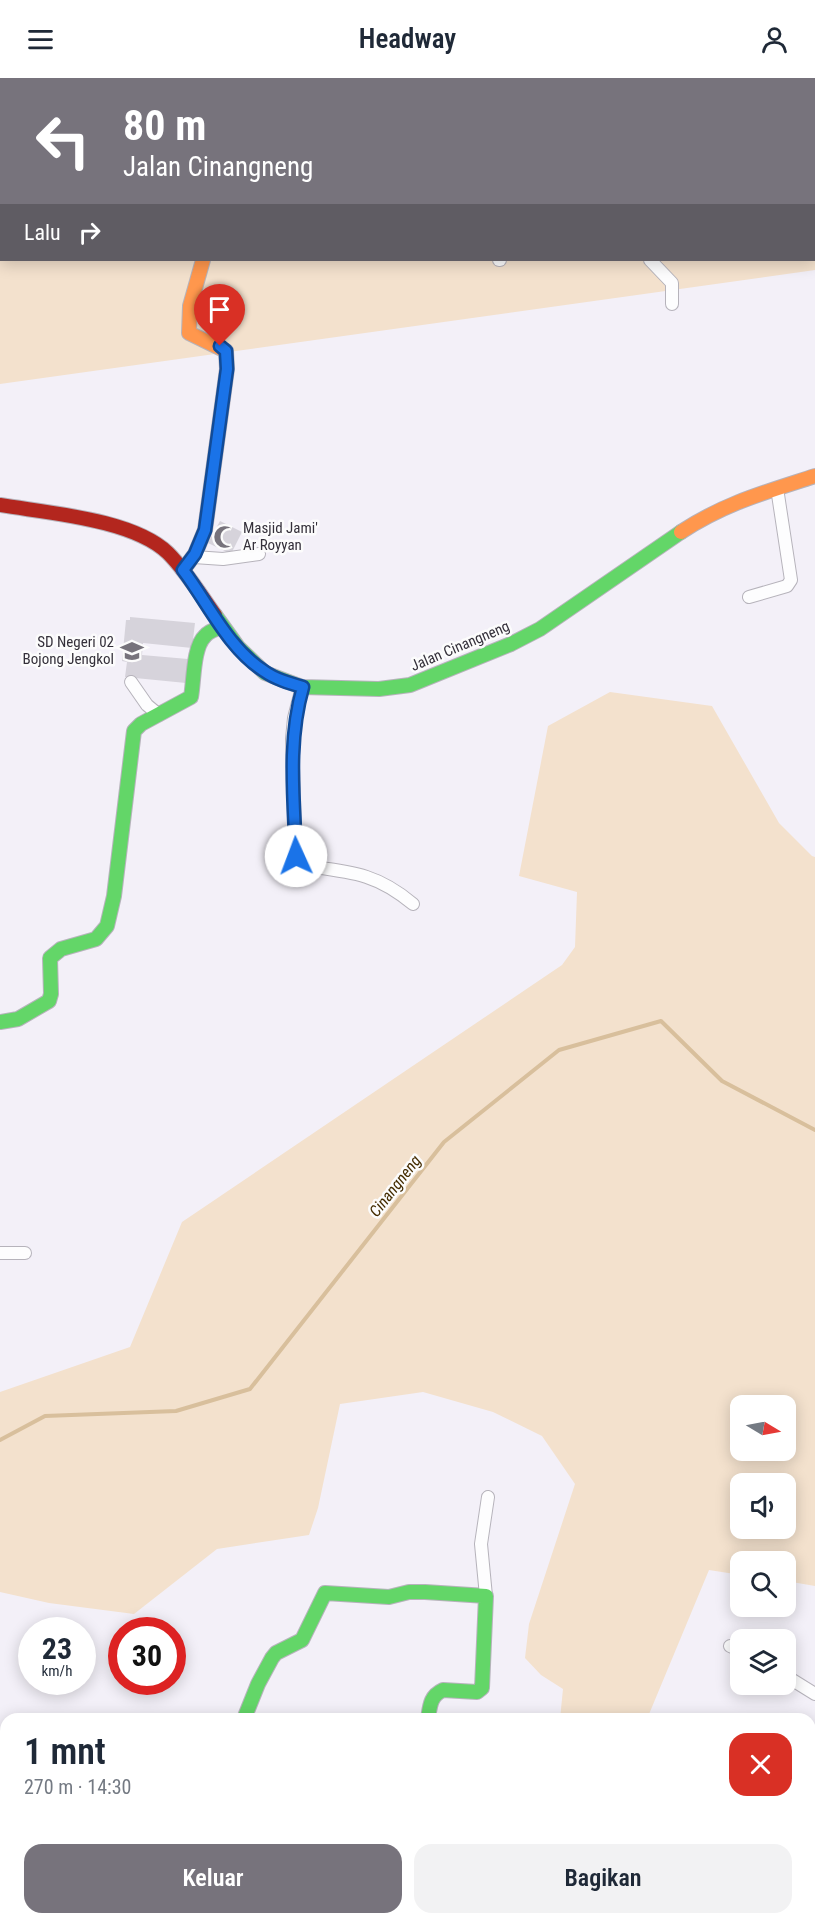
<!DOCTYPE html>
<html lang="id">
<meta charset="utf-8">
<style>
:root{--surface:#fff;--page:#f2f2f3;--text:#1f2937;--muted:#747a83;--accent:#77737c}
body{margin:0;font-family:"Roboto Condensed",sans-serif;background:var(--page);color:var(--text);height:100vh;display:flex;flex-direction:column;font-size:22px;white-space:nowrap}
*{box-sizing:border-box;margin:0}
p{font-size:20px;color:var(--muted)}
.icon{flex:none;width:33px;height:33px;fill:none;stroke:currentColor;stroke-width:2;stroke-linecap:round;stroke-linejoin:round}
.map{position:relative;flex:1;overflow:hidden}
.drawer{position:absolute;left:0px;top:1635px;width:816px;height:212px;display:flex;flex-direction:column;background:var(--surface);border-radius:18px 18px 0 0;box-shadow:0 3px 15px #0003}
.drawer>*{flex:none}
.guide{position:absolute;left:0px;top:0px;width:816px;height:183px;box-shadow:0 3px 15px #0003;background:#77737c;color:#fff;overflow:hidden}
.needle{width:39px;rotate:100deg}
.buttons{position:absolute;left:730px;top:1317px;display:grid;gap:12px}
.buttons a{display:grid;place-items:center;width:66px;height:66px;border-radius:12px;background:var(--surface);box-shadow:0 3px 15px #0003;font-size:30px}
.speed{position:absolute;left:18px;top:1539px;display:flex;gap:12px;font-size:30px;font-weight:700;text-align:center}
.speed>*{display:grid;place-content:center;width:78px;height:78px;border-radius:50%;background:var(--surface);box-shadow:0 3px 15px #0003;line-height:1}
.speed small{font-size:15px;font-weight:400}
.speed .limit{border:9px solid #d22;background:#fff;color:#111}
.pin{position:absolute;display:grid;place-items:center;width:51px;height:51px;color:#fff;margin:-62px -26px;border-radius:50% 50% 50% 0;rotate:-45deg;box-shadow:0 0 6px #0007}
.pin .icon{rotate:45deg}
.me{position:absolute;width:66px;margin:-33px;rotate:358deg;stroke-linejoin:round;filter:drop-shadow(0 0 4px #0008)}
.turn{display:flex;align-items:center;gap:21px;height:126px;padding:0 24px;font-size:27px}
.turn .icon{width:78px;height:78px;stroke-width:2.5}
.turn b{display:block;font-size:42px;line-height:51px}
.then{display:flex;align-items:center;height:57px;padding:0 24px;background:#0003;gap:12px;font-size:22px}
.round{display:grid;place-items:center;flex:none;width:63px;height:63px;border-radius:18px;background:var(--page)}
.head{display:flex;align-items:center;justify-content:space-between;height:102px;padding:0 24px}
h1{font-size:36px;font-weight:600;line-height:45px}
.cta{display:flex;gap:12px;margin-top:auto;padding:12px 24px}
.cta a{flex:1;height:69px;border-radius:18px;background:var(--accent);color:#fff;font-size:24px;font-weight:600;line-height:69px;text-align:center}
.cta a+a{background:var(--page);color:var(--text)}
header{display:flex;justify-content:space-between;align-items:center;height:78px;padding:0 24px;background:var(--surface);font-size:27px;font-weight:600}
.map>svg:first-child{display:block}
.green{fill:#f3e1cd;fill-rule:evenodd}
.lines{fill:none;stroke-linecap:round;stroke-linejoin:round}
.stream{stroke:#d8bf9c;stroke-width:4}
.building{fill:#d6d3db}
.street-casing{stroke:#b6b3bb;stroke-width:14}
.fast-casing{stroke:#b6b3bb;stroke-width:16}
.slow-casing{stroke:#b6b3bb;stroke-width:16}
.jam-casing{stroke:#b6b3bb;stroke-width:16}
.street{stroke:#fdfdfe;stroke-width:12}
.fast{stroke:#63d668;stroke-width:14}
.slow{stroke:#ff974d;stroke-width:14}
.jam{stroke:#b3261e;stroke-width:14}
.route-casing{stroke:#114b97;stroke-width:15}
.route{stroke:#1a73e8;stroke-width:10}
.labels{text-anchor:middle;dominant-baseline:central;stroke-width:5;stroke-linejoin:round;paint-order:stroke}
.poi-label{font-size:15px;fill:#34303a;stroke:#fcfcfc;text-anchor:start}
.street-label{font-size:15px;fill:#34303a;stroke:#fcfcfc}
.water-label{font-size:16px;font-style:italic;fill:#442c00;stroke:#fcfcfc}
</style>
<header><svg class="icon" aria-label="menu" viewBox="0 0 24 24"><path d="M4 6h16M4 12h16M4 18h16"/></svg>Headway<svg class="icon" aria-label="person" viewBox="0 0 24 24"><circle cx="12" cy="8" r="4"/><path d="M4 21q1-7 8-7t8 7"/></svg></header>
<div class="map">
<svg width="815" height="1846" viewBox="0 0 815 1846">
<rect width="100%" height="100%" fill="#f3f0f8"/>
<g class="green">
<path d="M0,0h815v192l-815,114zM2,2h812v180h-812z"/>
<path d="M610,614l102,14 67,117 33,33 3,1v729l-29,-5v-19h-45v13l-32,-5 -62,149h-87l3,-30 -22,-14 -16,-17 4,-34 46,-140 -33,-48 -49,-24 -70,-20 -83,12 -22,104 -9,27 -92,14 -83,65 -85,-11 -49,-11v-200l130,-45 52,-125 380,-257 13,-18 2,-55 -58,-16 29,-150zM741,1328h45v44h-45zM741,1406h45v44h-45z"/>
<polygon points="451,1840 715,1840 719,1846 447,1846"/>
</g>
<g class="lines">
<polyline class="stream" points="0,1362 45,1338 176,1333 250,1311 444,1064 559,972 661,943 722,1003 815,1052"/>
</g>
<g class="building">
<polygon points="220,443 242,454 231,476 208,465"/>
<polygon points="130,539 195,545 192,570 143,565 142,577 188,581 186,605 125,599 127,584 122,583 126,542 130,542"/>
</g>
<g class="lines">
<g class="street-casing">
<g id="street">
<polyline points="328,0 328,2"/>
<polyline points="365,0 371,2"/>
<polyline points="672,2 675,0"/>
<polyline points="499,182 500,182"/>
<polyline points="650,182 672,205 672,226"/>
<polyline points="194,479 223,481 259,476"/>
<polyline points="749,519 787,508 791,502 777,410"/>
<polyline points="131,604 147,627 159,637"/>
<path d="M302,609l-8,31 -2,21 4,118 3,6 6,3c46,6 71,7 108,38"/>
<polyline points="0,1175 25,1175"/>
<polyline points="486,1518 481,1466 488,1419"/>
<polyline points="730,1568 741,1573"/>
<polyline points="786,1598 815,1616"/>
<polyline points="0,1804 6,1784"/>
<polyline points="810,1820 815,1824"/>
<polyline points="246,1846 248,1840"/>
<polyline points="378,1846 379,1840"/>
</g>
</g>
<g class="fast-casing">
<g id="fast">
<polyline points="215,537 238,569 265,595 302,609 379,611 410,607 511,566 540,551 681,454"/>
<path d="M0,944l18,-3 31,-18 2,-7 -1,-36 11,-9 35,-10 11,-13 7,-30 20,-165 7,-7 50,-27c3,-16 2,-50 14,-61 4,-5 11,-7 17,-9"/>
<path d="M244,1641l14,-35 14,-26 4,-5 26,-13 23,-47 64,4 20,-5h16l61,4 -4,92 -5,4 -34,-2c-13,6 -13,16 -15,29"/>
</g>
</g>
<g class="slow-casing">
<g id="slow">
<path d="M681,454c44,-29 85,-40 134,-56"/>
<polyline points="183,492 195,476 205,452 227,291 226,273 189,255 190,228 203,182"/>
</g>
</g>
<g class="jam-casing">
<path id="jam" d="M0,427c47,8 133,14 168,48 18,18 32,41 47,62"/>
</g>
<use href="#street" class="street"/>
<use href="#fast" class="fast"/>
<use href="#slow" class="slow"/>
<use href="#jam" class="jam"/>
</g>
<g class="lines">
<g class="route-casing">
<path id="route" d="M220,268l6,5 1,18 -22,161 -10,24 -12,16c25,33 45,78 81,101 11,8 25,12 39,16 -16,55 -9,112 -7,169"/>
</g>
<use href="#route" class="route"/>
</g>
<defs>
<g id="mosque-bare" transform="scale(1.8)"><path d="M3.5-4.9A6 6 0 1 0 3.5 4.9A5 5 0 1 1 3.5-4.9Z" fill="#77737c" stroke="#fcfcfc" stroke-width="2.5" paint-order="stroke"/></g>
<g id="school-bare" transform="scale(1.8)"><path d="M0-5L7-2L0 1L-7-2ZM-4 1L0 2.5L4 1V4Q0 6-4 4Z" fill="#77737c" stroke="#fcfcfc" stroke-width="2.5" paint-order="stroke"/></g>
</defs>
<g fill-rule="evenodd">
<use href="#mosque-bare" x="225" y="459"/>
<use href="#school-bare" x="132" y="573"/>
</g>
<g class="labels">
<g class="poi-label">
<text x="243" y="450">Masjid Jami'<tspan x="243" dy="17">Ar Royyan</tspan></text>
<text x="114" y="564" text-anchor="end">SD Negeri 02<tspan x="114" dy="17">Bojong Jengkol</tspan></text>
</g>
<g class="street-label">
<text transform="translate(460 568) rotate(-23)">Jalan Cinangneng</text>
</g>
<g class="water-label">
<text transform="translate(395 1108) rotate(-52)">Cinangneng</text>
</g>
</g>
</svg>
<div class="buttons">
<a><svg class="needle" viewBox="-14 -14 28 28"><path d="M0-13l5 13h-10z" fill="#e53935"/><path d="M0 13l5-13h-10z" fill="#747a83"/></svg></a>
<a><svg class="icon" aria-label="sound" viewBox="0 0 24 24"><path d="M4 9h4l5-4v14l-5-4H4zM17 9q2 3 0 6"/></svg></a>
<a><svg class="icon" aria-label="search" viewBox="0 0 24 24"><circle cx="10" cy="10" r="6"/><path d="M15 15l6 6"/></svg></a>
<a><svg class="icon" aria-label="layers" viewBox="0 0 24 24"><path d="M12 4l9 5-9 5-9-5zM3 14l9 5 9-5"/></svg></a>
</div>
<div class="speed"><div>23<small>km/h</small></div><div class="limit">30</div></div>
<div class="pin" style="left:220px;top:268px;background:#d93025"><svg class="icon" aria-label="arrive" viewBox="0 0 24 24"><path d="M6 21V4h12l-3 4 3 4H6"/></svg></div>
<svg class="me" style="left:296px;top:778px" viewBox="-20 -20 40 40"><circle r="19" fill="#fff"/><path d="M0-13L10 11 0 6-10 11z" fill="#1a73e8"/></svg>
<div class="guide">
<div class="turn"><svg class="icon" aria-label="left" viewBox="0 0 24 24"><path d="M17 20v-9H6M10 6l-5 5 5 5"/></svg><div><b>80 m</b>Jalan Cinangneng</div></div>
<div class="then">Lalu<svg class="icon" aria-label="right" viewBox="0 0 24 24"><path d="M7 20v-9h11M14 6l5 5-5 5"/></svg></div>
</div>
<section class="drawer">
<div class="head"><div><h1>1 mnt</h1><p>270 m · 14:30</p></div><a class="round" style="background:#d93025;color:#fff"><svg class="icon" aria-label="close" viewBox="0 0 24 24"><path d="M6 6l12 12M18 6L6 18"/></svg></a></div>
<div class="cta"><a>Keluar</a><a>Bagikan</a></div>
</section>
</div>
